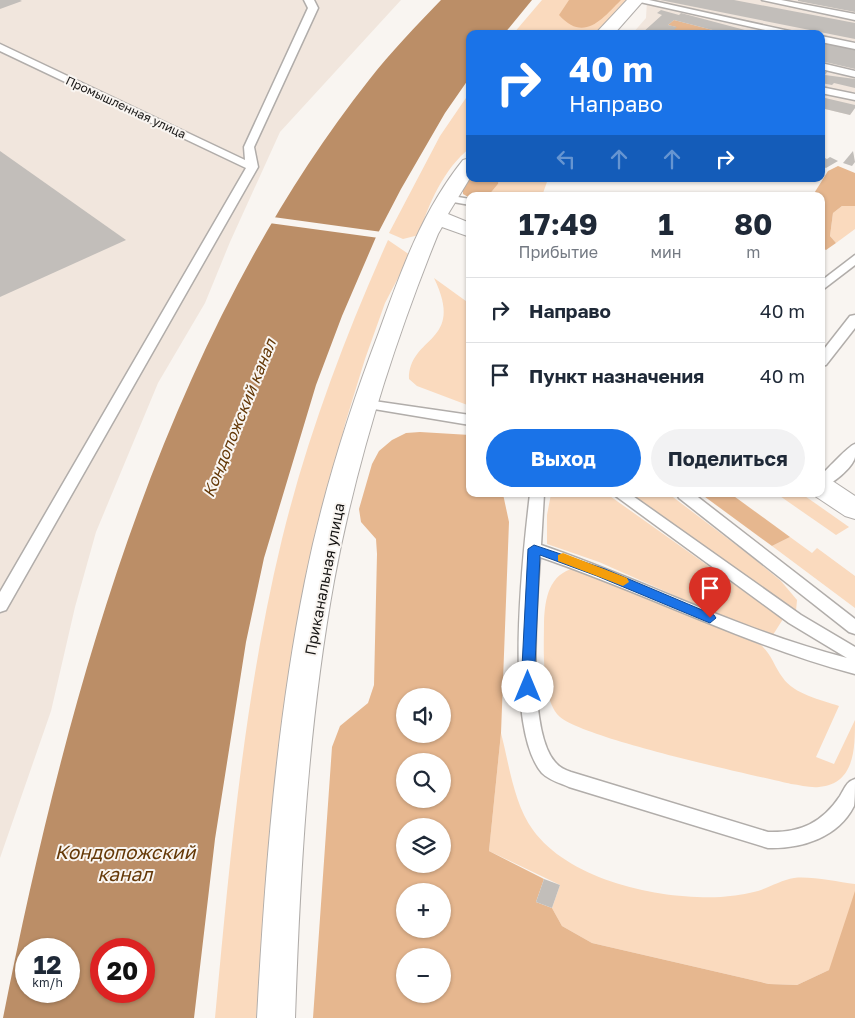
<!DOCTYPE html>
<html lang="ru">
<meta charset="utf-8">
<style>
:root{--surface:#fff;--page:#f2f2f3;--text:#1f2937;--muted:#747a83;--line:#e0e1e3;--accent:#1a73e8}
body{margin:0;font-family:"Golos Text",sans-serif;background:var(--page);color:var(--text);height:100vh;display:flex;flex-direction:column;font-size:19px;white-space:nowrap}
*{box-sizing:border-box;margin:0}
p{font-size:16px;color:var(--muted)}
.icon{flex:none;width:28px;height:28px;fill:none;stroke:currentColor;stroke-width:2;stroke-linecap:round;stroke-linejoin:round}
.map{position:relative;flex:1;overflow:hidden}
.panel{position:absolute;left:466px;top:192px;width:359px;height:305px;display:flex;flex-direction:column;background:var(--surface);border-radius:10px;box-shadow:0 1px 4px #0004}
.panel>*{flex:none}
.hud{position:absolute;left:466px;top:30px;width:359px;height:152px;border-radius:10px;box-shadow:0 1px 4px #0004;background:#1a73e8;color:#fff;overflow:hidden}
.buttons{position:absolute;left:396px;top:688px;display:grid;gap:10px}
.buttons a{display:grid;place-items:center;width:55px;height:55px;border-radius:50%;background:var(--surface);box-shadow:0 1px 4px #0004;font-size:25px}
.speed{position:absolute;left:15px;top:938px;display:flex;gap:10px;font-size:25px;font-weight:700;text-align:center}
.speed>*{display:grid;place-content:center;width:65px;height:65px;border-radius:50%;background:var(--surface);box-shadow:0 1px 4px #0004;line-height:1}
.speed small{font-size:12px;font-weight:400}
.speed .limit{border:8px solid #d22;background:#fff;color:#111}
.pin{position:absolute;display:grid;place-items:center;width:42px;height:42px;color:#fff;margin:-51px -21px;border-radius:50% 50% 50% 0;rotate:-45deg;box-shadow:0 0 5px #0007}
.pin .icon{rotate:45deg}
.me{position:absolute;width:55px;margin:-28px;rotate:0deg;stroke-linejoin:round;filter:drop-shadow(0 0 4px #0008)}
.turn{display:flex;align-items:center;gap:18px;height:105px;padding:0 20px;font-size:22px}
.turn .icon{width:65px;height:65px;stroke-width:2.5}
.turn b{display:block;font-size:35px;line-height:42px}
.lanes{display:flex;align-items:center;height:48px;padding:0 20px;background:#0003;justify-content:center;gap:25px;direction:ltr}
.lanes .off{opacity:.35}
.eta{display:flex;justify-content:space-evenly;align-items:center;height:85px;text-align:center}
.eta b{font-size:30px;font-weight:700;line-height:35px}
.button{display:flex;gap:10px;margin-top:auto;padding:10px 20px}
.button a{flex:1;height:58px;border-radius:30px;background:var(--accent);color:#fff;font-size:20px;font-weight:700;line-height:58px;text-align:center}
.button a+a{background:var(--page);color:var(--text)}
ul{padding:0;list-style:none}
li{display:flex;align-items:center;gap:15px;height:65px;padding:0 20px;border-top:1px solid var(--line)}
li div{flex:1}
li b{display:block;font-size:19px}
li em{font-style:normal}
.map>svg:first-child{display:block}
.built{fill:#f1e6dd}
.green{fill:#fadabe}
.forest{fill:#e6b78f;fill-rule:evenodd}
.water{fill:#bb8e67;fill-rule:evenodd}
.pier{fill:#f9f5f1}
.building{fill:#c2beba}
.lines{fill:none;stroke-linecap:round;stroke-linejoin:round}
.lane-casing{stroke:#b1adaa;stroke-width:3}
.street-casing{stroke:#b1adaa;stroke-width:2}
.lane{fill:#fff;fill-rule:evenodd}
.street{fill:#fff;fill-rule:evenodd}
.route{fill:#1a73e8;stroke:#114b97}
.slow{fill:#f59e0b}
.labels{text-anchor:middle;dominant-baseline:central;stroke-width:4;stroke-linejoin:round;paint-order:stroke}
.far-street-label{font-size:12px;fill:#171615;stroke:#f9f5f1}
.street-label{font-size:15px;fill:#171615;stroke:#f9f5f1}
.water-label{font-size:16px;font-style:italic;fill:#643807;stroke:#f9f5f1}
.near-water-label{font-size:19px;font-style:italic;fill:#643807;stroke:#f9f5f1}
</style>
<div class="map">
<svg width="855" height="1018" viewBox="0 0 855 1018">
<rect width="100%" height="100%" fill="#f9f5f1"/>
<g class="built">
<polygon points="0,0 401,0 280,132 230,242 205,303 158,383 96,532 75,607 51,711 0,858"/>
<polygon points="647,0 855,0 855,108 850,115 821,108 821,34 632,34 646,18"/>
</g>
<g class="green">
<polygon points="542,0 629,0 597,34 513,34"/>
<path d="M470,92v56c-26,20 -42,57 -51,87l-16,4 -14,-6 51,-97z"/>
<polygon points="499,179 548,179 542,196 488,196 498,184"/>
<polygon points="842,206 855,206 855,229 836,243 830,236 833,213"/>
<path d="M388,240l22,15 -25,48 -20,56 -20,65 -43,180 -26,161 -20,253h-41c15,-160 29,-322 67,-479 25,-102 63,-203 106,-299z"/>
<path d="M434,278l36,26v102l-53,-20 -8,-7c0,-44 57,-35 25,-101z"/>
<polygon points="551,494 607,494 783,619 771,638 599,562 547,544 547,515"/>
<polygon points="631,494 669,494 752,557 781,581 797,600 796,611"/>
<polygon points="777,494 802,494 849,527 836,535"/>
<polygon points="790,537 812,553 817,548 855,576 855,608 772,546"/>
<path d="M575,568l186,77c11,10 13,21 22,33 11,16 38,22 56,28l-23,51 18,7 21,-44c0,28 0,64 -36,67 -9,1 -19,-2 -28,-3 -38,-9 -217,-47 -234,-70 -16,-21 -13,-67 -13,-92 1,-24 5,-48 31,-54z"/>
<path d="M501,733c8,31 13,71 32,97 37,51 128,70 188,67 12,-1 26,-3 37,-6 12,-4 24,-11 36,-13 17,-2 43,4 61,6v90l-26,-4 -32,15 -28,-1 -177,-41 -30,-17 -10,-18 8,-23 -71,-34z"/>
</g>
<g class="forest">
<path d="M569,0h52c-19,19 -37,43 -62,15z"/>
<polygon points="674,20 728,34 680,34 672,31 676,27 668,25"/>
<polygon points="838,166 855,173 855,206 842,206 833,213 830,236 836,243 826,250 821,247 821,196 779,196 780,192 813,195 828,171"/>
<polygon points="470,174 470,179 499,179 498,184 488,196 470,198 463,194 463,189"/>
<path d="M420,432l50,3v59h33l6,28 -8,211 -12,118 55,28 -8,23 16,6 10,18 30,17 177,41 28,1 32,-15 26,-79v127h-542l19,-271 8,-21 28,-23 6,-18 3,-131 -1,-15 -15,-17 -2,-13 13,-45 7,-13 13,-11 14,-7zM405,696h37v38h-37zM405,761h37v38h-37zM405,826h37v38h-37zM405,891h37v38h-37zM405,956h37v38h-37z"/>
<polygon points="701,494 731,494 790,537 772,546"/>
</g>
<path class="water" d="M441,0h91l-28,34h-34v43l-25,36 -44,76 -25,48 -34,79 -26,69 -52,173 -18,84 -31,197 -21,179h-191c64,-322 160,-677 366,-938 22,-28 47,-54 72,-80zM26,949h43v42h-43zM101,949h43v42h-43z"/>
<polygon class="pier" points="273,217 382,232 379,238 269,223"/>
<g class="building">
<polygon points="0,0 20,0 22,1 0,9"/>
<polygon points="660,0 734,0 855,23 855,39"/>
<polygon points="798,0 855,0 855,12 798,1"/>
<polygon points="661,10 679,15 681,13 760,34 728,34 674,20 668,25 677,27 670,34 642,33 662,15 657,13"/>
<polygon points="821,42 855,50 855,69 821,61"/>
<polygon points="821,71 827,72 825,75 855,79 855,88 834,83 832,85 821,83"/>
<polygon points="821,97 855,105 855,108 850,115 821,108"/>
<polygon points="0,151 126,240 0,297"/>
<polygon points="853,151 855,162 852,166 843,163"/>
<polygon points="821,156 827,159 830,157 838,161 826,168 821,166"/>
<polygon points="544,879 560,885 552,908 536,902"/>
</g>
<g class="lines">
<g class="lane-casing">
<g id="lane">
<polygon points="304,0 314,0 318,8 254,147 258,167 6,610 0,612 0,592 246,168 0,51 0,44 245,160 244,147 308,8"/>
<polygon points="631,0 649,0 803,34 783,34"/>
<polygon points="762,0 781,0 855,14 855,20"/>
<polygon points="821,36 855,43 855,49 821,42"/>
<polygon points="821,63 855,71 855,77 821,69"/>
<polygon points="821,87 855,94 855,100 821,93"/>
<polygon points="446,195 470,199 470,205 442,200 442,196"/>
<polygon points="855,255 855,265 821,291 821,281"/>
<polygon points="855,315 855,328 826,365 821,366 821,353 850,316"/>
<polygon points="367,400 470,415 470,425 362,407 360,404 362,401"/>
<path d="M855,444c0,4 0,9 0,13 -2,11 -24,28 -34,31v-13c8,-7 27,-29 34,-31z"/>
<path d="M530,494h14l-3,51c103,35 200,86 306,113l-58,-35 -176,-129h17l171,121 54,32v27c-109,-29 -209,-81 -315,-117 -3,43 -14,173 15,205 4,5 10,8 16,10l197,60c32,1 54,-9 72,-36 5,-8 6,-14 15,-17 0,8 0,20 -1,27 -16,32 -53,43 -86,42l-199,-61c-9,-4 -20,-7 -27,-14 -39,-45 -19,-220 -12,-279z"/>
<polygon points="677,494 694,494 855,619 855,634 849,632 679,498"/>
</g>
</g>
<g class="street-casing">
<g id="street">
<polygon points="627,0 644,0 614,34 595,34"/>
<path d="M470,158v20l-22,36 22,9v14l-28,-10 -4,7c-45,111 -82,229 -104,347 -26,144 -34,291 -39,437h-38c8,-146 19,-293 48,-437 17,-85 43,-168 74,-249 22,-61 43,-121 84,-172z"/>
<polygon points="821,478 831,480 855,496 855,519 845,516 812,494 821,494"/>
</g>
</g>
<use href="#lane" class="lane"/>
<use href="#street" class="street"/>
</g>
<polygon class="route" points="534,545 605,569 714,615 716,618 710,623 705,621 597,576 540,555 534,687 532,690 523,690 521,687 528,549"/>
<polygon class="slow" points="563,553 627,578 629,582 623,586 558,561 558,555"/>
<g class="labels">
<g class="far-street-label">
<text transform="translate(126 107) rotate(25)">Промышленная улица</text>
</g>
<g class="street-label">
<text transform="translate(324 579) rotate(-79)">Приканальная улица</text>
</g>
<g class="water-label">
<text transform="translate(239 418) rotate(-68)">Кондопожский канал</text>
</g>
<g class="near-water-label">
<text x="125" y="851">Кондопожский<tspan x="125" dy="22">канал</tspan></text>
</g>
</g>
</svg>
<div class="buttons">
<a><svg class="icon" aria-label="sound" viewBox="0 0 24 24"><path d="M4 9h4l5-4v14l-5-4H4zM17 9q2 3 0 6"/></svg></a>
<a><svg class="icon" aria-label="search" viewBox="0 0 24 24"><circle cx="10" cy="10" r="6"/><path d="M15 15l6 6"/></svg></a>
<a><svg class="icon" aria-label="layers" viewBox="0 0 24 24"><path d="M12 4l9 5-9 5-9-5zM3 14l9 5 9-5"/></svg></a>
<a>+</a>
<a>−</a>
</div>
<div class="speed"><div>12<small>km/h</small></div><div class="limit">20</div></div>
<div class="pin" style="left:710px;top:618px;background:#d93025"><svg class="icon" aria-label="arrive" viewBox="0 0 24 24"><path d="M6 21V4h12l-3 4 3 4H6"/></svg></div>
<svg class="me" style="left:528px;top:687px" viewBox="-20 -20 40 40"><circle r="19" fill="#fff"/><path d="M0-13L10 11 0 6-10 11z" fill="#1a73e8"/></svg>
<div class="hud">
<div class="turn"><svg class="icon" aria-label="right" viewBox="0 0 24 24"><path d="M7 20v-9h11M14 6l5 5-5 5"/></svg><div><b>40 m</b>Направо</div></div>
<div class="lanes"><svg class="icon off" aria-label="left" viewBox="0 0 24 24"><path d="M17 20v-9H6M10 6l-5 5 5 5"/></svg><svg class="icon off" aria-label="ahead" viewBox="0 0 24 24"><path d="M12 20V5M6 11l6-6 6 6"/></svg><svg class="icon off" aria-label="ahead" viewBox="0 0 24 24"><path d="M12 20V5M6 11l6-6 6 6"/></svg><svg class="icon" aria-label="right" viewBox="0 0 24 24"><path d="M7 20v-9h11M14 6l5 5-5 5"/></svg></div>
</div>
<section class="panel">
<div class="eta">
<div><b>17:49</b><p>Прибытие</p></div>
<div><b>1</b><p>мин</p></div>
<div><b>80</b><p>m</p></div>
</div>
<ul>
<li><svg class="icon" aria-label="right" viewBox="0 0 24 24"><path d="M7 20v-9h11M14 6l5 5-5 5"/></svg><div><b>Направо</b></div><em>40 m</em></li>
<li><svg class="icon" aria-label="arrive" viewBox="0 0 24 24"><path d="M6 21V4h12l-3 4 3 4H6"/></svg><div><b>Пункт назначения</b></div><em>40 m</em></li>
</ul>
<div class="button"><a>Выход</a><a>Поделиться</a></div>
</section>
</div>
